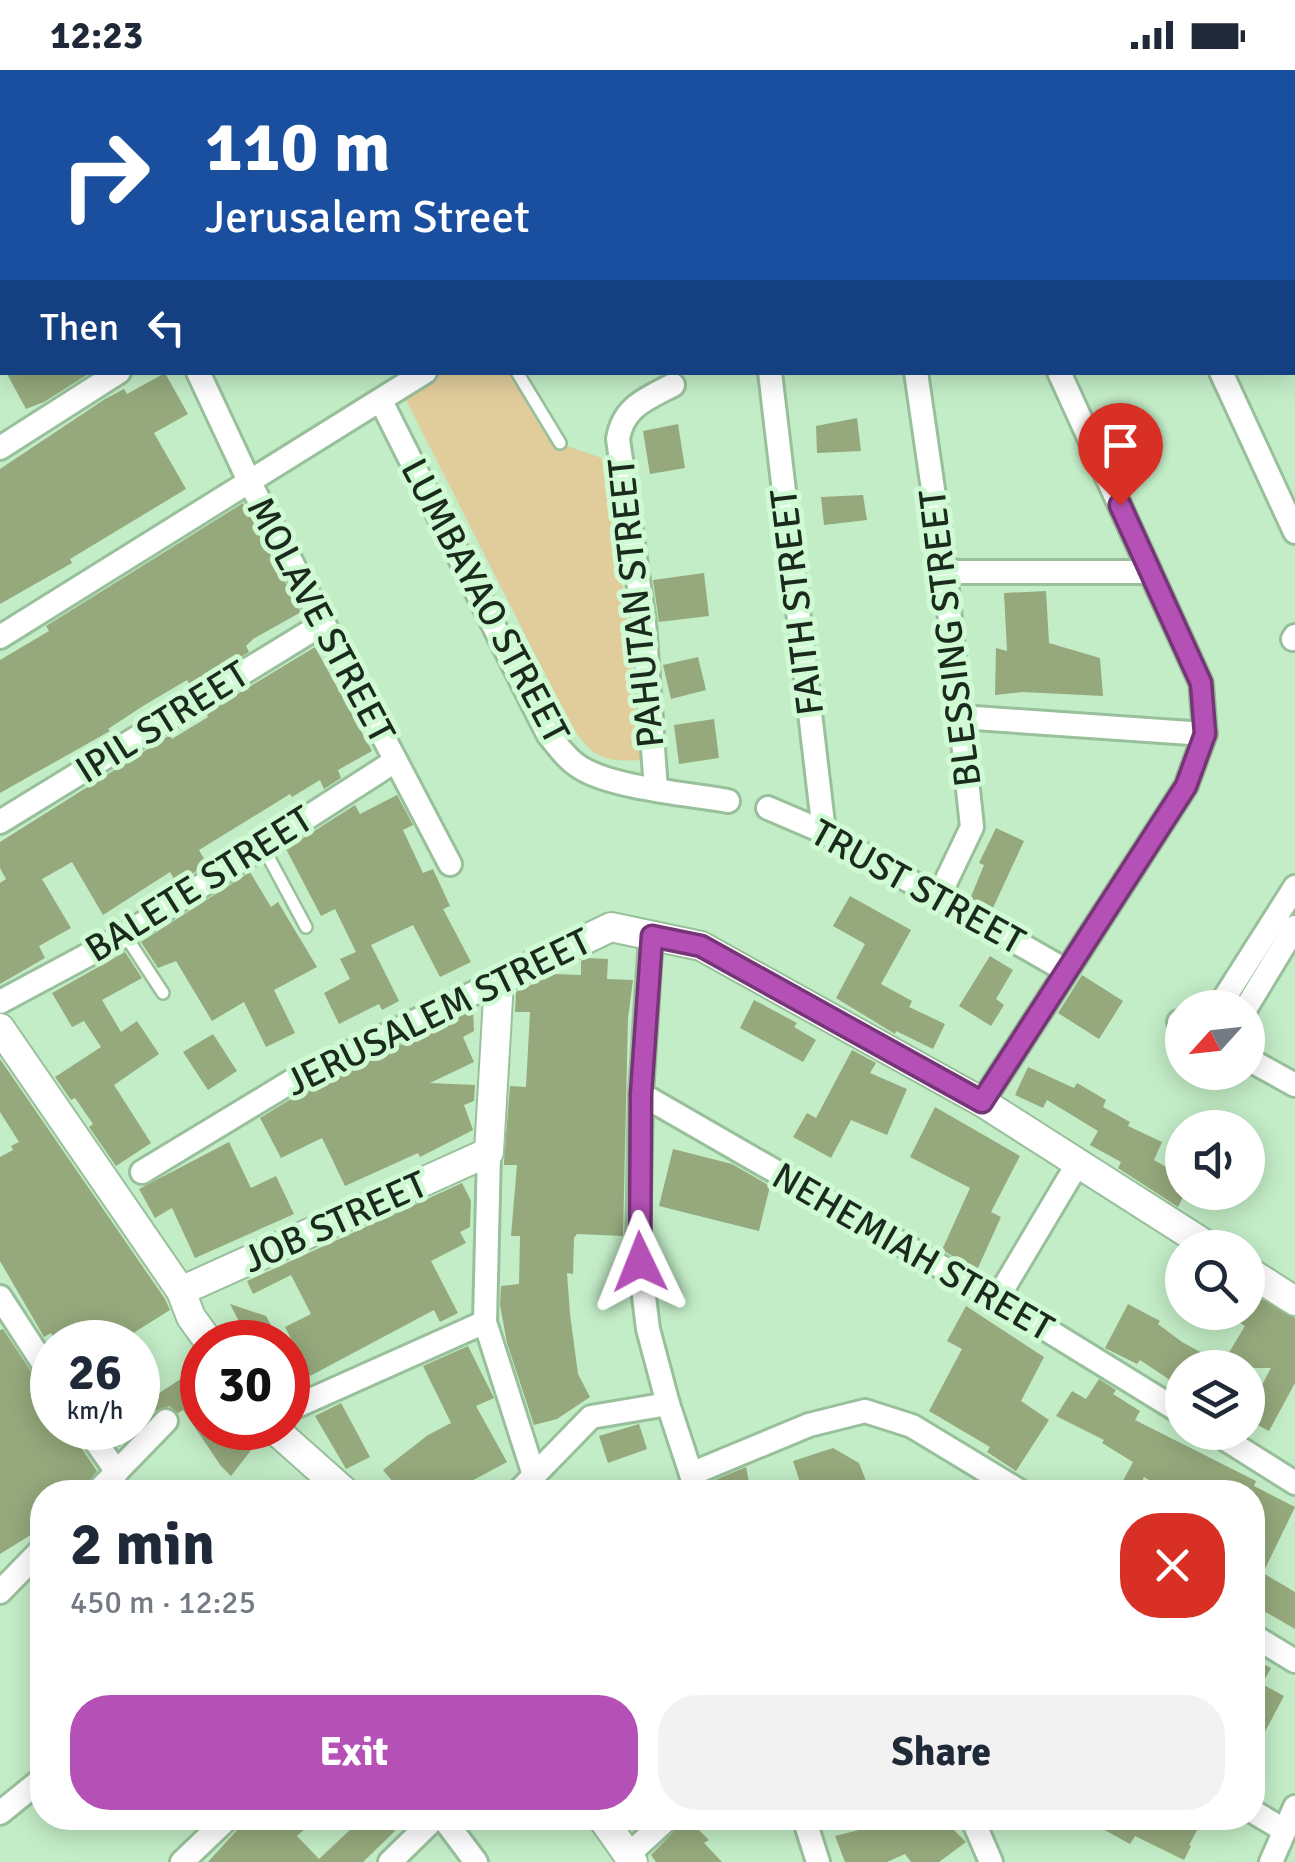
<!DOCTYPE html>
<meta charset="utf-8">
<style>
:root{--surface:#fff;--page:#f2f2f3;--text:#1f2937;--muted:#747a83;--accent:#b551b6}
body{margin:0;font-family:Signika,sans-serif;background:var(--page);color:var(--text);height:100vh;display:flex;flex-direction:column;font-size:38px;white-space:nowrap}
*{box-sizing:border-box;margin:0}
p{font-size:32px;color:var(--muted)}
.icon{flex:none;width:55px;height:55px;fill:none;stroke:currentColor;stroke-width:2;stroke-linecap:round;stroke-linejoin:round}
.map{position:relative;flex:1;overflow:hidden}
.panel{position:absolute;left:30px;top:1410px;width:1235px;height:350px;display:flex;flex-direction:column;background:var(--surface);border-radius:40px;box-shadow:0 5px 25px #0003}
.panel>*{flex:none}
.banner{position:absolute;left:0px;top:0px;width:1295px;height:305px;box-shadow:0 5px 25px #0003;background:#1a4fa0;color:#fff;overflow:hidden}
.needle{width:65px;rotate:243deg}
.buttons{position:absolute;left:1165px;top:920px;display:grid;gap:20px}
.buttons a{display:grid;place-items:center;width:100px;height:100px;border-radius:50%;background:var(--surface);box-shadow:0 5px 25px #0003;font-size:50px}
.speed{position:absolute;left:30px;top:1250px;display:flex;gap:20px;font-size:50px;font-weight:700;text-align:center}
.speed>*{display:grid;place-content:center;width:130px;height:130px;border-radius:50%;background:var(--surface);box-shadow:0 5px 25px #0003;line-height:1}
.speed small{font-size:25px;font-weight:400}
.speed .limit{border:15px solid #d22;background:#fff;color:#111}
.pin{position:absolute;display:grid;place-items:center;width:85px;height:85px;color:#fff;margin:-102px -42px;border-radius:50% 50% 50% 0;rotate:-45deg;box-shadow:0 0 10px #0007}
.pin .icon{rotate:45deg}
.me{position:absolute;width:110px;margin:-55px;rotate:358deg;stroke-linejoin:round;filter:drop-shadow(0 0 8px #0008)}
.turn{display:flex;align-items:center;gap:35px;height:210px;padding:0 40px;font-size:45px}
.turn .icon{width:130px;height:130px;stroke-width:2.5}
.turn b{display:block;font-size:70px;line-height:85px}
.then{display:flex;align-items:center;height:95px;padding:0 40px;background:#0003;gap:20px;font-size:38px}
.round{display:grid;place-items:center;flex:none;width:105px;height:105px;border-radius:40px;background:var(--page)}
.head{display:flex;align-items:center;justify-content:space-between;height:170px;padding:0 40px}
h1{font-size:60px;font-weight:700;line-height:75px}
.cta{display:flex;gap:20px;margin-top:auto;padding:20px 40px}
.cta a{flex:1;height:115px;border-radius:40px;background:var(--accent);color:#fff;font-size:40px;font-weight:700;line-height:115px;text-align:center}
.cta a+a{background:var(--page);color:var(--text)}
.status{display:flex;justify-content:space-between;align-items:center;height:70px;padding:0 50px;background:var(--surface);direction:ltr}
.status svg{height:28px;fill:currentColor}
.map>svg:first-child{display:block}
.green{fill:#e1cc9b}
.building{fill:#95a97c}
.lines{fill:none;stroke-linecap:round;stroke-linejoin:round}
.service-casing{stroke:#98c09b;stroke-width:16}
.minor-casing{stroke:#98c09b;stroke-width:28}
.tertiary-casing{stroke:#98c09b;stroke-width:32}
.service{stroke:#fff;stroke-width:11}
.minor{stroke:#fff;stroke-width:22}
.tertiary{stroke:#fff;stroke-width:28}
.route-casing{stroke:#763576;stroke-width:25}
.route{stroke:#b551b6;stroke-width:18}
.labels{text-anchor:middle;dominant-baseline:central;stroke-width:10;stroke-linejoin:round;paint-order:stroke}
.street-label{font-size:38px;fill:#1a2a1c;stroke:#d0fad4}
</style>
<div class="status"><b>12:23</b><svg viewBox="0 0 49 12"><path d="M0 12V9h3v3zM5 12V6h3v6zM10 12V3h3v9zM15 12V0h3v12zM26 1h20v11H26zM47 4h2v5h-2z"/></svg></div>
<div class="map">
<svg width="1295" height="1792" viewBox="0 0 1295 1792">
<rect width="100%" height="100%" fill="#c3edc7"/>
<path class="green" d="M436,303h86l42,72 38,13 48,301c-39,4 -55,3 -78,-32l-169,-333z"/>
<g class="building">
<polygon points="6,302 90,302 90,303 44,332 26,339"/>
<polygon points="165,303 188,344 154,363 186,419 70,489 72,493 0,534 0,399 105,329 124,319 127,324"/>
<polygon points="857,348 861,381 817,383 816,356"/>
<polygon points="678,354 685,398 650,404 643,361"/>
<polygon points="863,425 867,450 824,455 821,427"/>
<polygon points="243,433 301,542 253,569 246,576 249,582 191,617 187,610 143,636 108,659 110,661 0,723 0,590 49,561 46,556"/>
<polygon points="704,503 709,546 659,552 653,510"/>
<polygon points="1046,521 1049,573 1100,588 1103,626 1022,622 995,625 996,578 1007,581 1004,523"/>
<polygon points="315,577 372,681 338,700 341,708 324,719 320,710 292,727 290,724 199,780 207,794 177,814 170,802 103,845 72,792 42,809 71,858 39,876 45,888 0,914 0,813 6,809 0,798 0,772 170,665 172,669 208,647 206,643"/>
<polygon points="698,587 706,620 671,629 663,595"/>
<polygon points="714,649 719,688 679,694 674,655"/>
<polygon points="397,725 413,755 403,760 423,803 433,799 450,836 443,839 471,892 440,907 413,855 371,875 399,931 382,940 379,934 339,954 324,923 350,909 340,889 356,882 335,839 321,846 286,779 355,735 360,744"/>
<polygon points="996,758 1024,771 992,840 970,829 984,795 979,793"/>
<polygon points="250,802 271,837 278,832 317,897 274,920 295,963 266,977 244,932 212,951 176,891 158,898 141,872"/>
<polygon points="850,826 911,860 881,914 912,931 909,937 945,954 933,979 896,961 895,964 836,928 865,874 833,856"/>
<polygon points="125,882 142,908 102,930 121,962 137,951 159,984 114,1015 151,1073 116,1096 89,1057 93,1054 75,1028 71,1030 55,1007 101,977 84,951 72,957 52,923"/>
<polygon points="990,886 1013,900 996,929 1004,935 991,956 959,936"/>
<polygon points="587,888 608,889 607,909 633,910 628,948 623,1166 577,1164 574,1168 573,1204 567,1203 570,1244 578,1304 590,1327 557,1349 534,1355 507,1273 500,1235 501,1216 519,1214 520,1166 511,1166 517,1095 504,1095 504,1091 510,1016 526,1017 530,942 515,942 516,922 554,904 581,905 581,891"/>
<polygon points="1082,905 1123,931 1099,969 1058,943"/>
<polygon points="754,930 797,953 794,957 816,970 803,992 740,958"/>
<polygon points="473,940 474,961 463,967 474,992 430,1013 475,1015 474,1031 464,1035 473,1060 420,1087 418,1083 345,1116 322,1068 281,1088 260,1048 304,1021"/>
<polygon points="213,964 237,1001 208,1020 183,982"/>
<polygon points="852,980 876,993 870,1003 907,1019 887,1065 851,1050 831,1088 793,1067 807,1043 816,1048"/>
<polygon points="0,989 165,1229 170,1240 119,1272 56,1272 51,1263 44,1267 0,1191 0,1087 13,1080 11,1076 19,1072 0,1042"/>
<polygon points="1028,997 1074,1018 1077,1013 1106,1030 1103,1037 1130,1052 1128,1056 1162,1072 1154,1090 1182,1106 1182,1129 1178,1137 1118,1098 1121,1092 1090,1075 1098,1061 1047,1030 1043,1038 1015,1025"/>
<polygon points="935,1037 1020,1086 991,1142 1001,1147 977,1200 942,1180 970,1118 910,1087"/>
<polygon points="229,1072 251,1118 276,1106 294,1144 195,1188 172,1138 155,1148 139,1119"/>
<polygon points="673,1079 732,1094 770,1116 759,1161 659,1136"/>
<polygon points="462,1113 471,1131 470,1157 460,1162 466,1173 431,1191 458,1243 440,1252 434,1240 310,1306 285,1257 311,1244 291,1205 253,1224 247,1211"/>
<polygon points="1248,1221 1295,1248 1295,1313 1269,1361 1248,1350 1248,1341 1271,1298 1182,1298 1182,1318 1140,1290 1137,1294 1105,1278 1128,1234 1160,1251 1158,1254 1182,1272 1222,1294 1245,1256 1222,1242 1248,1242"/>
<polygon points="230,1234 266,1246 273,1259 249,1271"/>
<polygon points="966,1236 1044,1287 1021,1331 1049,1350 1016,1401 987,1382 990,1377 929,1341 962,1279 947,1271"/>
<polygon points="3,1259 52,1333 52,1358 68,1358 97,1401 80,1422 42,1422 42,1458 0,1484 0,1260"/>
<polygon points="468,1276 494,1328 476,1336 507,1392 451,1422 401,1422 383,1400 428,1365 451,1353 423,1296"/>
<polygon points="202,1295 202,1358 244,1358 255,1375 231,1406 221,1396 183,1340 178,1343 169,1336 155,1341 118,1377 106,1358 138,1358 138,1337"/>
<polygon points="1099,1309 1116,1320 1113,1324 1140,1341 1135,1350 1256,1411 1254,1416 1295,1437 1263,1503 1295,1522 1295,1559 1252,1534 1252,1419 1251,1422 1169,1422 1144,1407 1137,1422 1117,1422 1133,1392 1102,1373 1104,1370 1056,1346 1072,1321 1086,1329"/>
<polygon points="341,1333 370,1387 346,1399 315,1346"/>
<polygon points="639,1354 647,1379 608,1393 599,1366"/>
<polygon points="833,1378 859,1393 866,1411 835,1422 803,1422 793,1391"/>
<polygon points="746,1397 751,1422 712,1422 710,1412"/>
<polygon points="1252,1588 1271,1598 1262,1614 1284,1626 1252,1686"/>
<polygon points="243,1748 317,1748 297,1766 319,1789 352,1758 342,1748 383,1748 395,1761 363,1792 208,1792 238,1759"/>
<polygon points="687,1748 709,1770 704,1773 722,1792 656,1792 651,1785"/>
<polygon points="883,1748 942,1748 966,1772 939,1792 911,1792 905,1784 887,1792 845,1792 835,1766 887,1753"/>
<polygon points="1083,1748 1204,1748 1189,1775 1191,1776 1184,1790 1135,1766 1130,1774"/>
</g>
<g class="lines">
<g class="service-casing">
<g id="service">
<polyline points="731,0 732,2"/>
<polyline points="517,302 560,373"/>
<polyline points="262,775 306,857"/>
<polyline points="125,865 163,923"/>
</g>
</g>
<g class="minor-casing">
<g id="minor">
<polyline points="227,0 229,2"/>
<polyline points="397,0 398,2"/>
<polyline points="575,0 576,2"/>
<polyline points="1080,0 1081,2"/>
<polyline points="1213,0 1214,2"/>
<polyline points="43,2 47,0"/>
<polyline points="892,2 896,0"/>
<polyline points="1129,2 1133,0"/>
<polyline points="0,27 2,26"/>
<polyline points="1292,176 1295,182"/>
<polyline points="0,198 2,196"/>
<polyline points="198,302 250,413 450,794"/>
<polyline points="770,302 824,762"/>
<polyline points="916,302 945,502 972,757 938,828"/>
<polyline points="1221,302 1295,462"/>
<path d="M381,331l167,333c10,12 19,26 33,34 33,20 107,26 147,33"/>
<polyline points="0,378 119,302"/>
<polyline points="945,502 1150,502"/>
<polyline points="0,567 425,302"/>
<polyline points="1293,569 1295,566"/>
<polyline points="960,647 1205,664"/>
<path d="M656,720l-12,-168 -26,-183c5,-32 28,-40 55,-54"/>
<polyline points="768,738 824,762 1065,900"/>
<polyline points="0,752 324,553"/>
<polyline points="651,867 641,1024 638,1177 648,1259 668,1334 697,1422"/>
<polyline points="0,932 125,865 395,691"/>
<polyline points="1218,938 1295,817"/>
<polyline points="1246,938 1295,857"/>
<polyline points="1179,952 1182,954"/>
<polyline points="1248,989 1295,1015"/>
<polyline points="641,1024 997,1229 1182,1343"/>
<polyline points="982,1032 1186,716 1205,664 1201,613 1059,302"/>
<polyline points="489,1082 485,1252 534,1405"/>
<polyline points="142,1102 297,1008 499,911"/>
<polyline points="0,1227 52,1307"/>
<polyline points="997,1229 1078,1093"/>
<polyline points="288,1340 485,1252"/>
<polyline points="86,1358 117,1402"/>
<polyline points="1214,1362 1295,1413"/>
<polyline points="691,1404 809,1355 865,1341 912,1356 1021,1422"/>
<polyline points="97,1422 166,1351"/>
<polyline points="518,1422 591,1347 668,1334"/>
<polyline points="0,1522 42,1479"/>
<polyline points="1252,1565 1295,1591"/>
<polyline points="1252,1741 1284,1760"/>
<polyline points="0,1743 42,1709"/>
<polyline points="443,1748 476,1792"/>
<polyline points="804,1748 818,1792"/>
<polyline points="972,1748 991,1792"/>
<polyline points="628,1785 663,1753 661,1748"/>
<polyline points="182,1792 228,1748"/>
<polyline points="390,1792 435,1748"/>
<polyline points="1271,1792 1295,1737"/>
</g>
</g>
<g class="tertiary-casing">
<g id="tertiary">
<polyline points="0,958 181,1221 191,1247 209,1272"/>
<polyline points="1248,1201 1295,1231"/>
<polyline points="181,1221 489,1082 499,911 611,857 701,876 982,1032 1211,1178"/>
<polyline points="273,1358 345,1422"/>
<polyline points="602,1748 633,1792"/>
</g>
</g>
<use href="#service" class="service"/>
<use href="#minor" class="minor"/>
<use href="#tertiary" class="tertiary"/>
</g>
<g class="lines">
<g class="route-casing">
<polyline id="route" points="640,1192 641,1024 652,866 701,876 982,1032 1186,716 1205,664 1201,613 1120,435"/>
</g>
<use href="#route" class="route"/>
</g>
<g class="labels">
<g class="street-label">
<text transform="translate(485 531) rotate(62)">LUMBAYAO STREET</text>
<text transform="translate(797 532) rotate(-97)">FAITH STREET</text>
<text transform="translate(636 533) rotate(-96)">PAHUTAN STREET</text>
<text transform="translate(321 550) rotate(62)">MOLAVE STREET</text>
<text transform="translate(950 568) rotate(-97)">BLESSING STREET</text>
<text transform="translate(162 652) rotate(-32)">IPIL STREET</text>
<text transform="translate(199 814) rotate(-32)">BALETE STREET</text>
<text transform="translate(918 817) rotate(29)">TRUST STREET</text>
<text transform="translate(438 942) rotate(-26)">JERUSALEM STREET</text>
<text transform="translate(335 1152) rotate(-24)">JOB STREET</text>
<text transform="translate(913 1182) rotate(30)">NEHEMIAH STREET</text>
</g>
</g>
</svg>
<div class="buttons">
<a><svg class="needle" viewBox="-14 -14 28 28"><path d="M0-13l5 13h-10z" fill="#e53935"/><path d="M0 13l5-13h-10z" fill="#747a83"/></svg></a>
<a><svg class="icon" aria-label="sound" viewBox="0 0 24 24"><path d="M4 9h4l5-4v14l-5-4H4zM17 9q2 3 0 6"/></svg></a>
<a><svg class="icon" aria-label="search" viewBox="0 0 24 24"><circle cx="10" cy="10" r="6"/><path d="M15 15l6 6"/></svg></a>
<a><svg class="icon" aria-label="layers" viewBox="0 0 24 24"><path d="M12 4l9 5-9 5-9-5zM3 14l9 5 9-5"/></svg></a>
</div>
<div class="speed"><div>26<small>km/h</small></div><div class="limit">30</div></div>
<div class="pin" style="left:1120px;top:435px;background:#d93025"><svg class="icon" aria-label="arrive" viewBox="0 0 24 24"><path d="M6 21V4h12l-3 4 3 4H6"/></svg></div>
<svg class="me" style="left:640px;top:1192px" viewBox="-20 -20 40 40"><path d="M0-17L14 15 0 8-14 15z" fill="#b551b6" stroke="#fff" stroke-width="4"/></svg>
<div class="banner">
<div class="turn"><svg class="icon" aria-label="right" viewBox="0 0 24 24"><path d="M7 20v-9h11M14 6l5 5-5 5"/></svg><div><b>110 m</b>Jerusalem Street</div></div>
<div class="then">Then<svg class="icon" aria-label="left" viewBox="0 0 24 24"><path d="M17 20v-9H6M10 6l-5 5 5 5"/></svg></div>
</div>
<section class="panel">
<div class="head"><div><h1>2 min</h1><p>450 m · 12:25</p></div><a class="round" style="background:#d93025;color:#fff"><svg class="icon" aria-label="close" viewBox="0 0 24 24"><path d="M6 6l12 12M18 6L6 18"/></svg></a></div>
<div class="cta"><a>Exit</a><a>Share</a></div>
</section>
</div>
